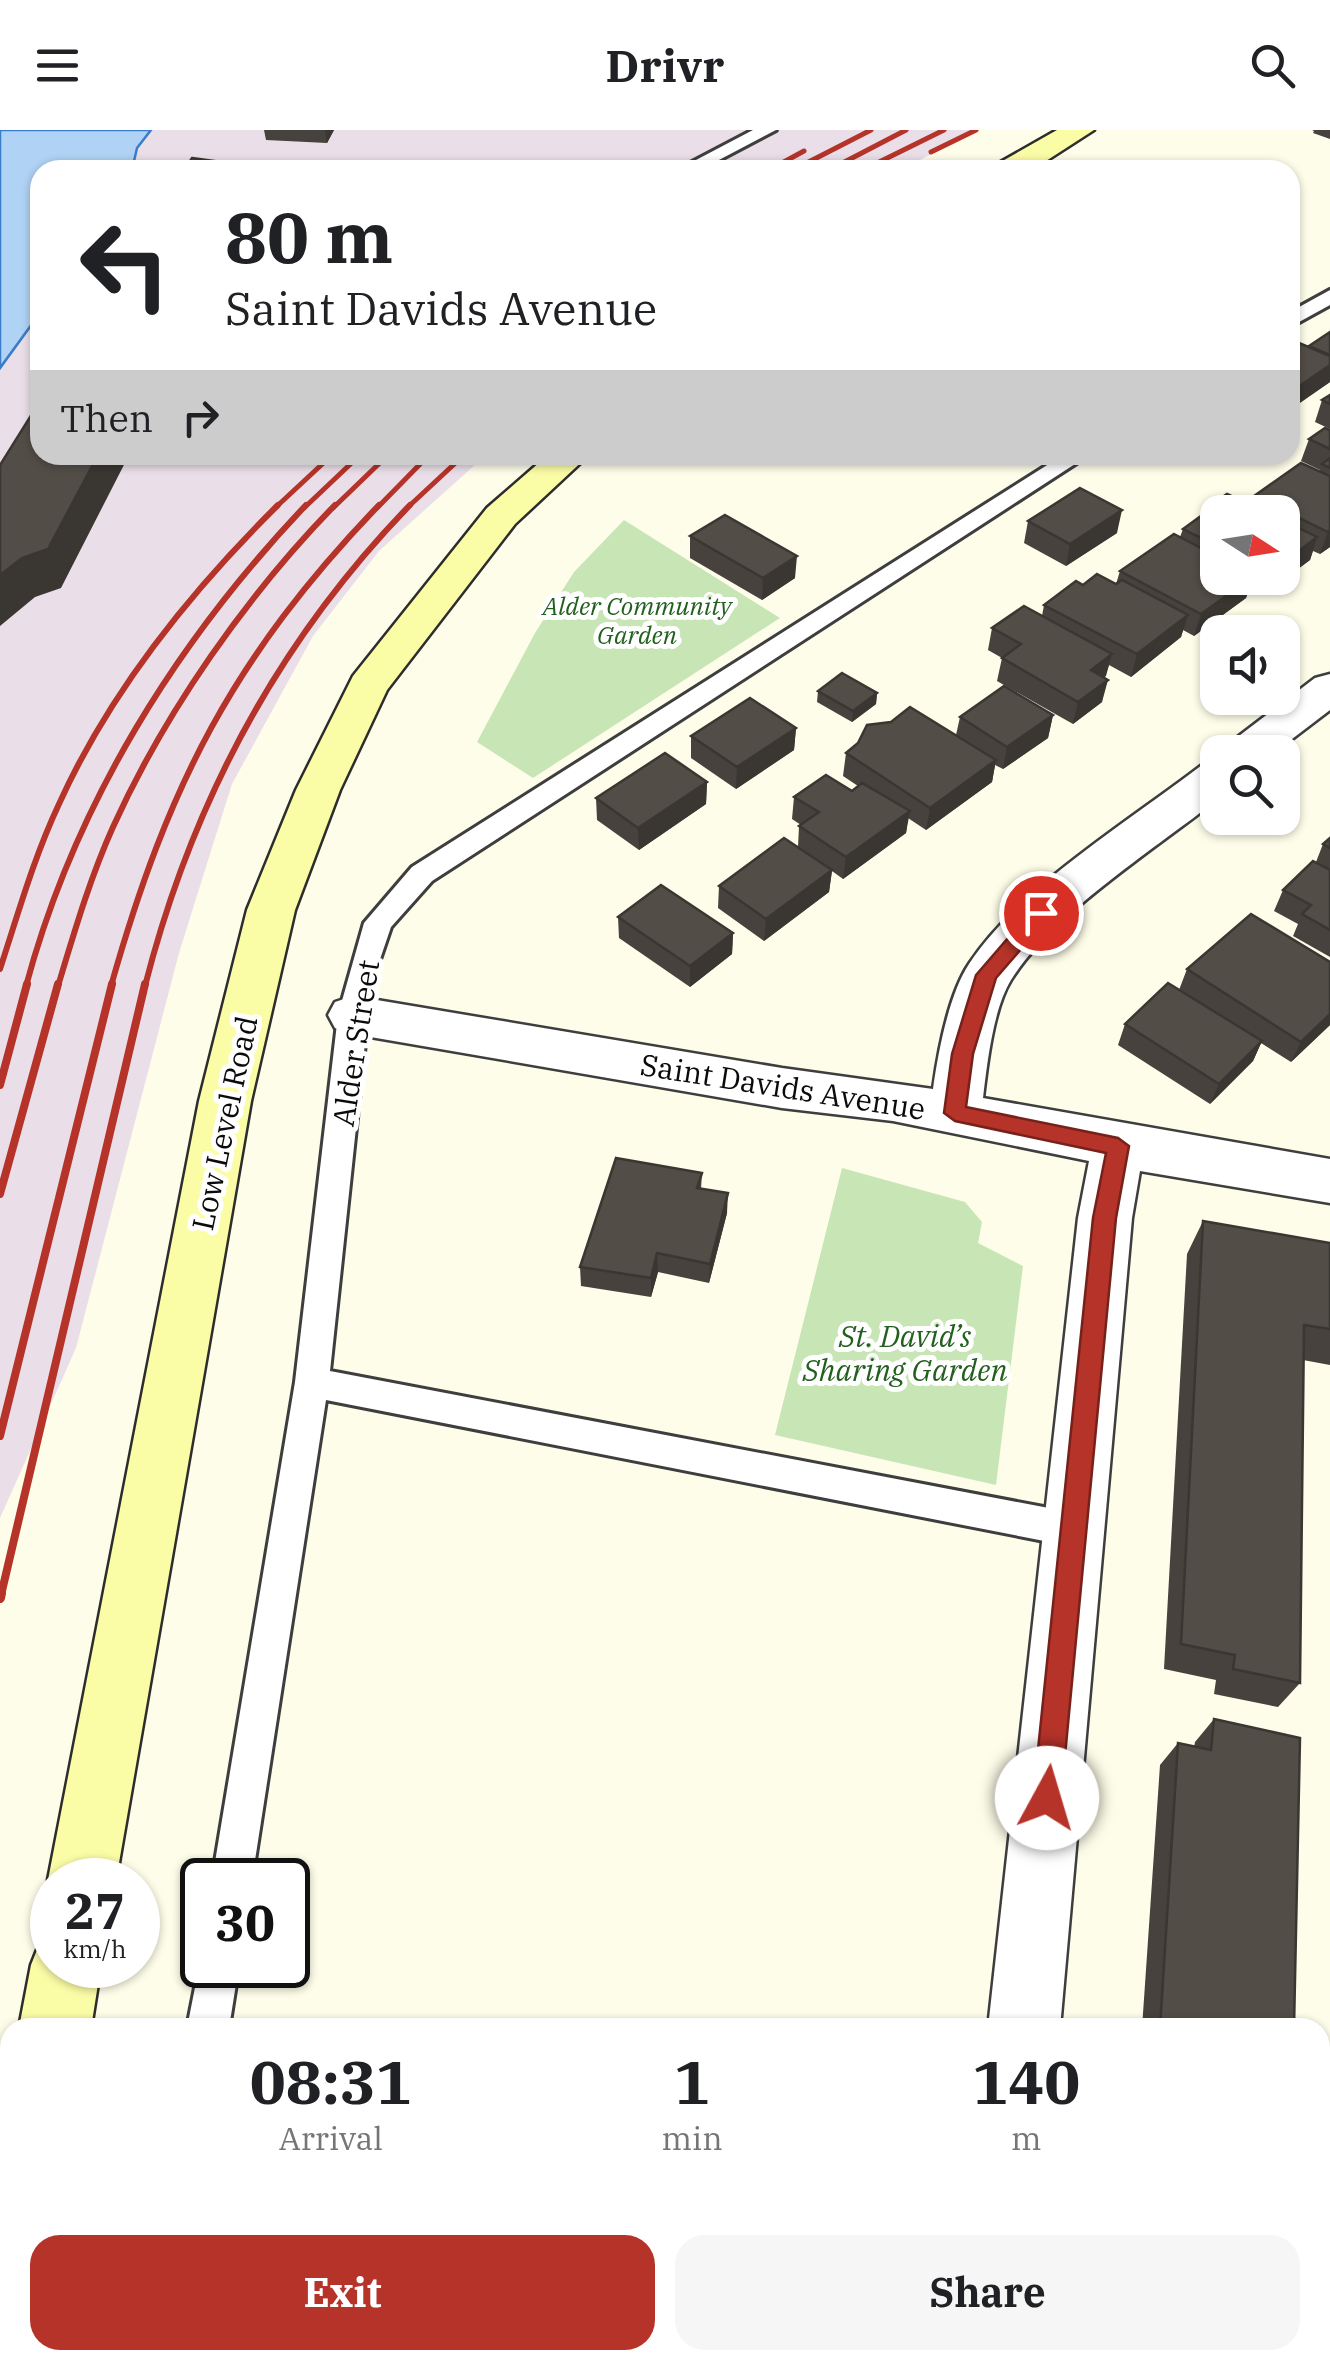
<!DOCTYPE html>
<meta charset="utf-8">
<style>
:root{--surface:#fff;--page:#f6f6f6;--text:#202124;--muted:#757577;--accent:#b53328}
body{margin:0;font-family:"IBM Plex Serif",serif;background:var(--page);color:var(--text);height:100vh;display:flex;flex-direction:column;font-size:38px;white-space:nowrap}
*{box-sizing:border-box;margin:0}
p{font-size:32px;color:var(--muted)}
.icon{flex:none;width:55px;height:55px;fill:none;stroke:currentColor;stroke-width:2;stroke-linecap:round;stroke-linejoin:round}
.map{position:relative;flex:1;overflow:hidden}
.sheet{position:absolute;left:0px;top:1888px;width:1330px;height:352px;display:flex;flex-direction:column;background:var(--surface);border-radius:30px 30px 0 0;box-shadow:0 2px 8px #0004}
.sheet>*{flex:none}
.top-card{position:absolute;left:30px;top:30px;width:1270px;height:305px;border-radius:30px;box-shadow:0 2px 8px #0004;background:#fff;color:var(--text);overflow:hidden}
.needle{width:65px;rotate:102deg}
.fabs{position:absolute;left:1200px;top:365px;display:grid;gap:20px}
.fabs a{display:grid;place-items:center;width:100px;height:100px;border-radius:20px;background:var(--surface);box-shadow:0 2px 8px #0004;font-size:50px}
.speed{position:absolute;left:30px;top:1728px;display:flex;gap:20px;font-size:50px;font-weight:700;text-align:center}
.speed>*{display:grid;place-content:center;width:130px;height:130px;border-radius:50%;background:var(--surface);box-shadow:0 2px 8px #0004;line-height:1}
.speed small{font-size:25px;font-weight:400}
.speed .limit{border:5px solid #111;border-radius:15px;background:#fff;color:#111}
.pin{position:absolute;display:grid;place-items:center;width:85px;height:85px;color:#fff;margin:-42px;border:5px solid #fff;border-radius:50%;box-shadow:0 2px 10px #0007}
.me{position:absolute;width:110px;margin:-55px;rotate:6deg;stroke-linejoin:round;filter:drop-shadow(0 0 8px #0008)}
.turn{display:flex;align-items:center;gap:35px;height:210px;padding:0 30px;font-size:45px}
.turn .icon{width:130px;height:130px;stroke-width:2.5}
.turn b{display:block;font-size:70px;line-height:85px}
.then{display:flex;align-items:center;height:95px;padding:0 30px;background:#0003;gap:20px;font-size:38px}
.eta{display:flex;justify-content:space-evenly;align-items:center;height:170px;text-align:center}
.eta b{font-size:60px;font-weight:800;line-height:70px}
.cta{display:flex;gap:20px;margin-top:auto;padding:20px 30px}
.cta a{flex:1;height:115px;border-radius:30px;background:var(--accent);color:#fff;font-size:40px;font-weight:800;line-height:115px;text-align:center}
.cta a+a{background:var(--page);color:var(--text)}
header{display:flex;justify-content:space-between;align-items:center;height:130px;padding:0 30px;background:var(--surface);font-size:45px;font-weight:800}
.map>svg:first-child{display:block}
.industrial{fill:#eadfe9}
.green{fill:#c8e6b5}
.water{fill:#b0d2f4;stroke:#397dc8;stroke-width:2.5}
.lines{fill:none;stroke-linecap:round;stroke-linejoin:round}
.service-casing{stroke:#3e3e3e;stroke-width:6}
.minor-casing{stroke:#3e3e3e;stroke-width:5}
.secondary-casing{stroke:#2d2d2d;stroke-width:5}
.service{fill:#fff;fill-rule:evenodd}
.minor{fill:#fff;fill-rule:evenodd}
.secondary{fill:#fbfca6;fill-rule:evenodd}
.rail-far3{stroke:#b53328;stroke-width:5}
.rail-far2{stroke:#b53328;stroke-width:6}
.rail-far1{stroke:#b53328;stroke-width:8}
.rail{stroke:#b53328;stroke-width:10}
.wall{fill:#47423d;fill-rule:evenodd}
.shaded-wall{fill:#3a3632}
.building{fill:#534d47;stroke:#3a3632;stroke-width:2.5}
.route{fill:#b53328;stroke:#76211a;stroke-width:2.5}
.labels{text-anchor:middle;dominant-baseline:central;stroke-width:10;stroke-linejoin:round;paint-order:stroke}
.far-park-label{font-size:25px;font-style:italic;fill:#235f1e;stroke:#fff}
.street-label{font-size:30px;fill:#0b0b0b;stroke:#fff}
.park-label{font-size:30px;font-style:italic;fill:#235f1e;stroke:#fff}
</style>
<header><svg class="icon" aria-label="menu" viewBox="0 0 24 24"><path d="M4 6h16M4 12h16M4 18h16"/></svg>Drivr<svg class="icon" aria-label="search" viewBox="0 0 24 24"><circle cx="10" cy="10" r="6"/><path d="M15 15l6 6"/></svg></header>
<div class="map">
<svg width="1330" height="2238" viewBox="0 0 1330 2238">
<rect width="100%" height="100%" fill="#fefde9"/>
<g class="industrial">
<polygon points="151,0 977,0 901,40 132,40 137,18"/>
<polygon points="40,183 40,325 486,325 379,421 313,506 232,654 179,823 76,1218 0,1388 0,238"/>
</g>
<g class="green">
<polygon points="624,390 780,488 533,648 477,612 535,503 574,442"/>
<polygon points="842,1038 965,1072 982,1092 978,1113 1023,1136 996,1355 775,1305"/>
</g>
<polygon class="water" points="0,0 151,0 137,18 132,40 40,40 40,183 0,238"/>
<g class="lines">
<g class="service-casing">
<g id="service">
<polygon points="753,0 776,0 700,40 677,40"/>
<polygon points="1330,160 1330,175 1290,197 1290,182"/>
<polygon points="1063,325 1089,325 432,751 391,797 376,841 368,885 330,1241 1075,1383 1088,1388 1093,1400 1088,1412 1075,1417 326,1270 252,1750 212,1750 295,1252 338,885 364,793 412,737"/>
<polygon points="202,1822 202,1835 239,1835 229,1898 187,1898"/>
<polygon points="141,2230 187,2230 187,2238 139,2238"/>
</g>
</g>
<g class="minor-casing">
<g id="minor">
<polygon points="1330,544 1330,580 1275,622 1225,622 1231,612 1315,548"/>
<path d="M1218,631v38c-63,50 -165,114 -207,181 -18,29 -24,85 -28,118l347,61v44l-190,-32 -8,47 -72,810h-72l90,-810 11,-57 -196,-40 -111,-13 -429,-74 -18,-6 -7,-13 7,-13 18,-6 429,72 151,21c5,-36 16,-95 36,-125 51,-77 159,-142 233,-199z"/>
<polygon points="950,2230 1030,2230 1029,2238 949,2238"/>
</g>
</g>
<g class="secondary-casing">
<g id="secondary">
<polygon points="1057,0 1094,0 1032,40 994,40 999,33"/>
<polygon points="548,325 589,325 515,394 387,560 340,660 295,780 251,971 116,1750 52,1750 52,1762 48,1750 199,971 247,780 296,660 353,546 487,378"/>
<polygon points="52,1805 52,1835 101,1835 91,1898 19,1898 31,1835 41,1810"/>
<polygon points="10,2104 10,2230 15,2230 0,2236 0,2108"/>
</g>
</g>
<use href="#service" class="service"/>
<use href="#minor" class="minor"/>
<use href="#secondary" class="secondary"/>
<g class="rail-far3">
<polyline points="931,22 976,0"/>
<polyline points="769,40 804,21"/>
<polyline points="793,40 871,0"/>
<polyline points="829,40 906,0"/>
<polyline points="863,40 944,0"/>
<polyline points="275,378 332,325"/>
<polyline points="304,378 360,325"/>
<polyline points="333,378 388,325"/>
<polyline points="377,378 429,325"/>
<polyline points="407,378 464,325"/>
</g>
<g class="rail-far2">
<path d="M0,839c18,-55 34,-112 59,-165 51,-113 131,-212 219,-299"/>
<path d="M26,856c49,-182 150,-344 280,-481"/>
<path d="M58,856c16,-53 32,-108 55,-159 52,-115 134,-232 222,-322"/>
<path d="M111,856c57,-201 122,-329 268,-481"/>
<path d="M145,856c47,-184 132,-344 265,-481"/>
</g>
<g class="rail-far1">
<polyline points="0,955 27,854"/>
<polyline points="0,1064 58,854"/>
<polyline points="0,1306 112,854"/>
<polyline points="1,1465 145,854"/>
</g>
<polyline class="rail" points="0,1468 1,1463"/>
</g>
<g class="wall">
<polygon points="264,0 334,0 327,13 266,10"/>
<polygon points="1312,0 1330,0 1330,9 1313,3 1314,1"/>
<polygon points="1290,219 1330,252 1291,279 1290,279"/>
<polygon points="1330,265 1330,299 1315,292 1322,270"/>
<path d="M1330,300v117l-10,7 -7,-3 -3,9 -47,35 -14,-7 -3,10 -52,38 -11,-6 -2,7 -50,40 -22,-12 -5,13 -2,24 -29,22 -76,-43 5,-23 -14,-8 4,-22 50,-12 2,-11 39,-20 33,-1 4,-13 60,-34 3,-8 23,-11 3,-12 42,-1 3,-9 65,-25 1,-1 -19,-9 8,-22zM1218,382h64v66h-64z"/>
<polygon points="1028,391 1117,403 1066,436 1024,413"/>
<polygon points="690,406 795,448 762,470 690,428"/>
<polygon points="818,561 877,563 876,574 852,592 817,572"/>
<polygon points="1053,585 1048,608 1003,639 995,635 992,652 926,700 908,688 906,703 843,749 832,741 829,762 764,811 718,778 719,756 798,717 799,696 801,695 792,689 794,667 852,661 858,656 843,646 846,623 956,605 960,587"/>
<polygon points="796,598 794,620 736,659 691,628 691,606"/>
<polygon points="707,652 706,674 639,720 597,690 596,668"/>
<polygon points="1330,708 1330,827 1293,806 1298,794 1274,781 1283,760 1316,732 1323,714"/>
<polygon points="618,787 733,803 732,824 690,857 619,808"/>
<polygon points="1330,832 1330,895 1291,932 1261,913 1253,931 1210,974 1118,915 1125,894 1179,860 1187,839"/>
<polygon points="702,1043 701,1059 727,1083 709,1153 658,1142 651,1167 581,1156 580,1137"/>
<polygon points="1203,1091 1330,1113 1330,1235 1303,1230 1300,1553 1278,1577 1214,1564 1216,1550 1164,1539 1187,1124"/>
<polygon points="1214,1589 1294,1898 1142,1898 1160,1635 1178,1613 1194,1617 1195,1612"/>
<polygon points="1184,2230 1288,2230 1288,2238 1214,2238"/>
</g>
<g class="shaded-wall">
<polygon points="325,0 334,0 327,13"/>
<polygon points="1330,235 1330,252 1291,279 1298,257"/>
<polygon points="98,325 129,325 61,458 35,467 0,496 0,445"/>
<polygon points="1122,380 1117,403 1066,436 1070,414"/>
<polygon points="1330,400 1330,417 1320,424 1328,402"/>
<polygon points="1317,407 1310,430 1263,465 1269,448 1282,448 1282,434"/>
<polygon points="797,426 795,448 762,470 763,448"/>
<polygon points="1251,448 1253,448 1246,468 1194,506 1201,484"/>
<polygon points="1188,485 1181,507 1131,547 1137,524"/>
<polygon points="1112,524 1106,546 1085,562 1091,540"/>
<polygon points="1108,550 1102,572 1073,594 1078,572"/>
<polygon points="877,563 876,574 852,592 853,581"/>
<polygon points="1053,585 1048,608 1003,639 1007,617"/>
<polygon points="796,598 794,620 736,659 737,637"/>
<polygon points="996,630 992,652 926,700 930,678"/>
<polygon points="707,652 706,674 639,720 638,698"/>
<polygon points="910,681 906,703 843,749 846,727"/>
<polygon points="832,740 829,762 764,811 766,789"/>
<polygon points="733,803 732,824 690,857 690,836"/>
<polygon points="1330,884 1330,895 1291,932 1301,912"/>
<polygon points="1262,911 1253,931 1210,974 1219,954"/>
<polygon points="728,1063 727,1083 709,1153 710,1134"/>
<polygon points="657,1123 658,1142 651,1167 651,1148"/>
</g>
<g class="building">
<polygon points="192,28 251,36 249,40 184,40"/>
<polygon points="1330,202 1330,225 1309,216"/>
<polygon points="1299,213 1330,226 1330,235 1298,257 1290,253 1290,219"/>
<polygon points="1330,265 1330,274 1322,270"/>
<polygon points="40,271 40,325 98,325 48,419 22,428 0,445 0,335"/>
<polygon points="1325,298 1330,300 1330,319 1309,309"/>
<polygon points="1330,328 1330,338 1322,334"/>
<polygon points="1301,333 1330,346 1330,400 1328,402 1254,366"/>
<polygon points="1080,358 1122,380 1070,414 1028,391"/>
<polygon points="1227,364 1266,382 1223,382 1209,376"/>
<polygon points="725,385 797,426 763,448 690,406"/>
<polygon points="1201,386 1216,392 1218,391 1218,416 1183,399"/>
<polygon points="1282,390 1317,407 1282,434"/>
<polygon points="1174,404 1218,427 1218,448 1251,448 1201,484 1120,441"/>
<polygon points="1097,444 1116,454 1122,450 1188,485 1137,524 1044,475 1076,451 1083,455"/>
<polygon points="1024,476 1112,524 1091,540 1108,550 1078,572 1002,528 1021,514 992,498"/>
<polygon points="842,543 877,563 853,581 818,561"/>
<polygon points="1004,556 1053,585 1007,617 960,587"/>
<polygon points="750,568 796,598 737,637 691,606"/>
<polygon points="910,577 996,630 930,678 846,623 858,613 867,595 891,592"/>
<polygon points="665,623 707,652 638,698 596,668"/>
<polygon points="826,645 852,661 862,653 910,681 846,727 799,696 819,682 794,667"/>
<polygon points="784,708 832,740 766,789 719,756"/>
<polygon points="1330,708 1330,718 1323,714"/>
<polygon points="1313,731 1330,740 1330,800 1302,784 1311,775 1283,760"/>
<polygon points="661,755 733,803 690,836 618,787"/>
<polygon points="1251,784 1330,832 1330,884 1301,912 1187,839"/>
<polygon points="1168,853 1262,911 1219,954 1125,894"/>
<polygon points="616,1028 702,1043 697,1058 728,1063 710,1134 657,1123 651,1148 580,1137"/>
<polygon points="1203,1091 1330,1113 1330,1199 1304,1195 1300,1553 1233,1539 1235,1525 1181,1514"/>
<polygon points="1214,1589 1300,1608 1294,1898 1160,1898 1178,1613 1211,1620"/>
<polygon points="1211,2230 1288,2230 1288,2238 1242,2238"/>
</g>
<polygon class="route" points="1041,776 1048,778 1048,788 996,848 973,924 966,977 1118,1008 1129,1016 1116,1088 1061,1668 1057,1678 1047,1682 1037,1678 1033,1668 1093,1088 1106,1023 955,991 944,983 952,924 976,845 1034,778"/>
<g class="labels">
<g class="far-park-label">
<text x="637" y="475">Alder Community<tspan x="637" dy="29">Garden</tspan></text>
</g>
<g class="street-label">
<text transform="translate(355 913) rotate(-81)">Alder Street</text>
<text transform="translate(783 956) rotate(9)">Saint Davids Avenue</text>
<text transform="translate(224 993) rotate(-78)">Low Level Road</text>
</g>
<g class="park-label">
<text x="905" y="1205">St. David’s<tspan x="905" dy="34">Sharing Garden</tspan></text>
</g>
</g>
</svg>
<div class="fabs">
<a><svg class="needle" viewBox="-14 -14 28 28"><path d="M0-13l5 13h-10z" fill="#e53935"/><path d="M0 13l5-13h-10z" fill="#757577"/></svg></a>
<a><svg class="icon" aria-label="sound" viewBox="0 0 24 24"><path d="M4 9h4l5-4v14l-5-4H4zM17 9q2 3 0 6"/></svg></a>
<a><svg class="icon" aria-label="search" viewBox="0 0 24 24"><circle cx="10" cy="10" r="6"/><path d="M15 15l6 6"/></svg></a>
</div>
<div class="speed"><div>27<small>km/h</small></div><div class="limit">30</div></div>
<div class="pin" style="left:1041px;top:783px;background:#d93025"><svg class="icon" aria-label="arrive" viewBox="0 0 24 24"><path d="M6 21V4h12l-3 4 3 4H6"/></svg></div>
<svg class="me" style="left:1047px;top:1668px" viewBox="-20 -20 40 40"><circle r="19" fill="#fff"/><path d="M0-13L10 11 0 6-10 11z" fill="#b53328"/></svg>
<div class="top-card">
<div class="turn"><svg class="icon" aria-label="left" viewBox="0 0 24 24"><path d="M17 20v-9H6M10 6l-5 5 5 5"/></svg><div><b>80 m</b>Saint Davids Avenue</div></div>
<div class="then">Then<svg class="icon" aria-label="right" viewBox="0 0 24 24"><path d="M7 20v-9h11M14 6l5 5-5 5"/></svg></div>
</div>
<section class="sheet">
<div class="eta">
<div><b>08:31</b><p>Arrival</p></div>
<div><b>1</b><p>min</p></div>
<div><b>140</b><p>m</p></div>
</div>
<div class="cta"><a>Exit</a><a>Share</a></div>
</section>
</div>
